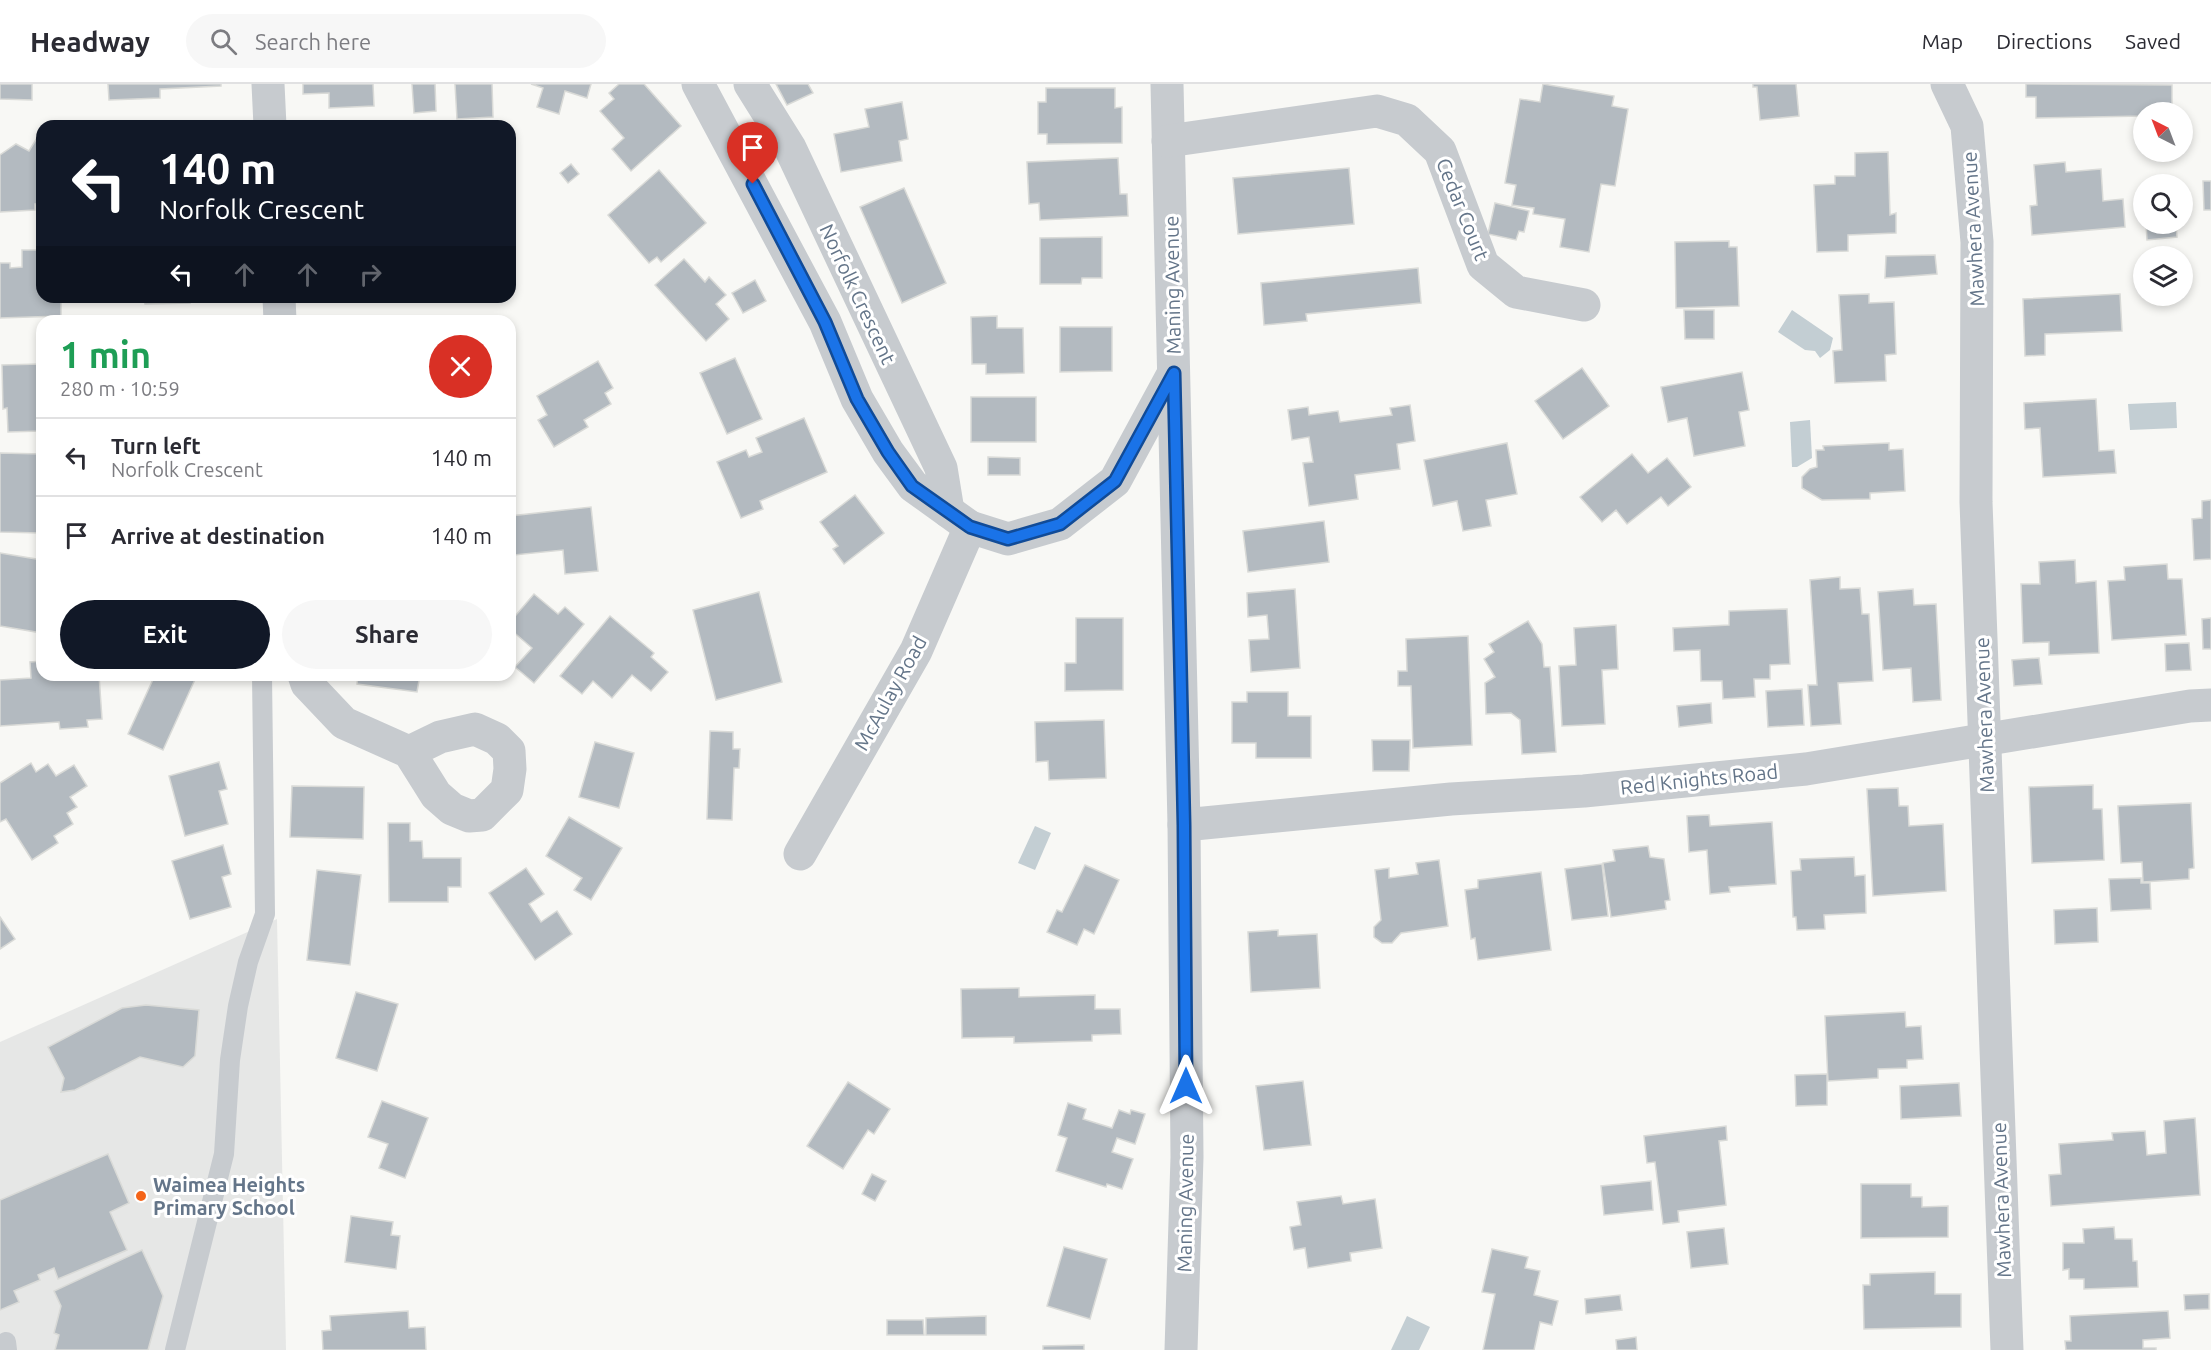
<!DOCTYPE html>
<meta charset="utf-8">
<style>
:root{--surface:#fff;--page:#f7f7f7;--text:#2b2b33;--muted:#7c7c81;--line:#e1e1e2;--accent:#111827}
body{margin:0;font-family:Ubuntu,sans-serif;background:var(--page);color:var(--text);height:100vh;display:flex;flex-direction:column;font-size:22px;white-space:nowrap}
*{box-sizing:border-box;margin:0}
p{font-size:20px;color:var(--muted)}
.icon{flex:none;width:33px;height:33px;fill:none;stroke:currentColor;stroke-width:2;stroke-linecap:round;stroke-linejoin:round}
.map{position:relative;flex:1;overflow:hidden}
.details{position:absolute;left:36px;top:231px;width:480px;height:366px;display:flex;flex-direction:column;background:var(--surface);border-radius:18px;box-shadow:0 3px 9px #0003}
.details>*{flex:none}
.hud{position:absolute;left:36px;top:36px;width:480px;height:183px;border-radius:18px;box-shadow:0 3px 9px #0003;background:#111827;color:#fff;overflow:hidden}
.needle{width:39px;rotate:318deg}
.buttons{position:absolute;left:2133px;top:18px;display:grid;gap:12px}
.buttons a{display:grid;place-items:center;width:60px;height:60px;border-radius:50%;background:var(--surface);box-shadow:0 3px 9px #0003;font-size:30px}
.pin{position:absolute;display:grid;place-items:center;width:51px;height:51px;color:#fff;margin:-62px -26px;border-radius:50% 50% 50% 0;rotate:-45deg;box-shadow:0 0 6px #0007}
.pin .icon{rotate:45deg}
.me{position:absolute;width:66px;margin:-33px;rotate:0deg;stroke-linejoin:round;filter:drop-shadow(0 0 4px #0008)}
.turn{display:flex;align-items:center;gap:21px;height:126px;padding:0 24px;font-size:27px}
.turn .icon{width:78px;height:78px;stroke-width:2.5}
.turn b{display:block;font-size:42px;line-height:51px}
.lanes{display:flex;align-items:center;height:57px;padding:0 24px;background:#0003;justify-content:center;gap:30px;direction:ltr}
.lanes .off{opacity:.35}
.round{display:grid;place-items:center;flex:none;width:63px;height:63px;border-radius:32px;background:var(--page)}
.headline{display:flex;align-items:center;justify-content:space-between;height:102px;padding:0 24px}
h1{font-size:36px;font-weight:600;line-height:45px;color:#1e9e55}
.primary-button{display:flex;gap:12px;margin-top:auto;padding:12px 24px}
.primary-button a{flex:1;height:69px;border-radius:36px;background:var(--accent);color:#fff;font-size:24px;font-weight:600;line-height:69px;text-align:center}
.primary-button a+a{background:var(--page);color:var(--text)}
ul{padding:0;list-style:none}
li{display:flex;align-items:center;gap:18px;height:78px;padding:0 24px;border-top:2px solid var(--line)}
li div{flex:1}
li b{display:block;font-size:22px}
li em{font-style:normal}
header{display:flex;align-items:center;gap:36px;box-sizing:border-box;height:84px;padding:0 30px;background:var(--surface);border-bottom:2px solid var(--line)}
header strong{font-size:28px}
nav{display:flex;gap:33px;margin-inline-start:auto;font-size:21px}
.search{width:420px;height:54px;background:var(--page);display:flex;align-items:center;gap:15px;box-sizing:border-box;padding:0 21px;border-radius:33px;color:var(--muted);font-size:22px}
.map>svg:first-child{display:block}
.built{fill:#e6e7e6}
.water{fill:#c3ced3}
.building{fill:#b3bac0;stroke:#d9dad7;stroke-width:1.5}
.lines{fill:none;stroke-linecap:round;stroke-linejoin:round}
.service{stroke:#c7cbcf;stroke-width:20}
.minor{stroke:#c7cbcf;stroke-width:33}
.route-casing{stroke:#114b97;stroke-width:15}
.route{stroke:#1a73e8;stroke-width:10}
.poi-dot{fill:#f46419;stroke:#fff;stroke-width:2}
.labels{text-anchor:middle;dominant-baseline:central;stroke-width:6;stroke-linejoin:round;paint-order:stroke}
.street-label{font-size:20px;fill:#647589;stroke:#fff}
.poi-label{font-size:20px;font-weight:bold;fill:#647589;stroke:#fff;text-anchor:start}
</style>
<header>
<strong>Headway</strong>
<div class="search"><svg class="icon" aria-label="search" viewBox="0 0 24 24"><circle cx="10" cy="10" r="6"/><path d="M15 15l6 6"/></svg>Search here</div>
<nav><a>Map</a><a>Directions</a><a>Saved</a></nav>
</header>
<div class="map">
<svg width="2211" height="1266" viewBox="0 0 2211 1266">
<rect width="100%" height="100%" fill="#f8f8f5"/>
<polygon class="built" points="277,835 286,1266 0,1266 0,958"/>
<g class="water">
<polygon points="1792,226 1833,254 1830,266 1820,274 1815,267 1805,266 1778,248"/>
<polygon points="2176,318 2177,344 2130,346 2128,320"/>
<polygon points="1810,336 1812,374 1797,383 1792,383 1790,338"/>
<polygon points="1035,742 1051,749 1035,786 1018,779"/>
<polygon points="1407,1232 1430,1243 1419,1266 1391,1266"/>
</g>
<g class="building">
<polygon points="0,0 32,0 32,16 0,15"/>
<polygon points="108,0 221,0 221,2 160,5 160,14 109,16"/>
<polygon points="303,0 373,0 374,22 329,24 329,9 303,10"/>
<polygon points="412,0 435,0 436,27 414,29"/>
<polygon points="455,0 492,0 493,33 457,35"/>
<polygon points="531,0 591,0 587,14 565,7 559,30 537,23 543,4"/>
<polygon points="619,0 644,0 681,42 631,87 612,65 624,54 600,27 614,15 609,9"/>
<polygon points="776,0 808,0 813,9 787,21"/>
<polygon points="1543,0 1614,12 1612,22 1628,25 1615,102 1601,100 1589,168 1560,163 1565,135 1533,130 1534,124 1512,121 1516,101 1505,99 1520,15 1540,18"/>
<polygon points="1753,0 1796,0 1799,32 1760,36 1757,3 1753,3"/>
<polygon points="2026,0 2172,1 2172,28 2144,28 2144,32 2036,34 2036,13 2026,13"/>
<polygon points="1046,4 1115,4 1115,24 1122,23 1122,59 1047,60 1047,50 1038,50 1038,18 1046,18"/>
<polygon points="902,18 908,55 899,57 902,77 841,88 834,50 869,43 865,25"/>
<polygon points="42,46 42,120 35,120 35,126 0,128 0,71 16,60 29,67"/>
<polygon points="1888,68 1890,131 1896,129 1896,149 1848,151 1848,167 1817,168 1814,101 1835,100 1835,92 1855,92 1855,69"/>
<polygon points="1118,74 1120,110 1127,110 1128,132 1040,136 1039,119 1029,120 1027,78"/>
<polygon points="2065,78 2066,88 2101,85 2103,117 2123,115 2125,143 2032,151 2030,122 2037,121 2034,81"/>
<polygon points="571,80 579,90 568,99 560,89"/>
<polygon points="1349,84 1354,140 1238,150 1233,94"/>
<polygon points="659,86 706,139 661,178 657,173 649,179 608,131"/>
<polygon points="2203,97 2211,97 2211,126 2204,126"/>
<polygon points="904,104 946,199 902,219 860,123"/>
<polygon points="1495,119 1529,127 1524,148 1519,147 1516,156 1488,150"/>
<polygon points="2146,140 2176,140 2177,153 2147,156"/>
<polygon points="1102,153 1102,194 1082,194 1081,200 1040,200 1040,154"/>
<polygon points="1729,157 1729,163 1737,163 1739,222 1676,224 1675,158"/>
<polygon points="22,166 42,166 42,213 61,213 61,232 0,234 0,179 10,179 10,184 22,183"/>
<polygon points="1935,171 1937,190 1885,194 1886,172"/>
<polygon points="684,175 705,198 709,193 726,211 716,220 729,235 706,257 655,201"/>
<polygon points="1418,184 1421,219 1306,230 1307,237 1264,241 1261,199"/>
<polygon points="755,196 766,217 743,229 732,209"/>
<polygon points="1869,210 1869,219 1894,218 1896,270 1885,271 1886,297 1835,299 1833,267 1842,266 1839,211"/>
<polygon points="2120,210 2122,247 2045,250 2045,271 2025,272 2023,215"/>
<polygon points="144,213 189,213 190,219 145,220"/>
<polygon points="1684,226 1714,226 1714,255 1685,255"/>
<polygon points="997,232 997,244 1023,244 1024,289 986,290 986,280 972,280 971,233"/>
<polygon points="1060,243 1112,243 1112,287 1060,288"/>
<polygon points="37,250 42,250 42,278 38,278"/>
<polygon points="735,274 762,335 727,350 700,289"/>
<polygon points="598,277 613,304 605,309 611,320 584,336 588,343 554,363 538,336 547,331 537,312"/>
<polygon points="40,280 42,347 8,348 7,324 3,325 2,281"/>
<polygon points="1582,284 1609,322 1563,355 1535,317"/>
<polygon points="1742,288 1749,326 1739,328 1745,362 1694,372 1687,334 1668,338 1661,303"/>
<rect x="971" y="313" width="65" height="45"/>
<polygon points="2096,315 2099,367 2114,366 2116,389 2043,393 2040,344 2025,345 2024,319"/>
<polygon points="1410,321 1415,357 1397,360 1400,385 1355,391 1358,415 1309,422 1303,379 1313,378 1309,353 1292,356 1288,326 1308,323 1309,331 1338,327 1340,338 1392,331 1390,324"/>
<polygon points="804,334 827,388 760,417 763,425 741,434 717,378 746,366 749,373 762,368 756,354"/>
<polygon points="1507,359 1517,410 1486,416 1491,442 1463,447 1457,417 1433,422 1424,376"/>
<polygon points="1889,359 1889,366 1903,365 1905,407 1870,409 1870,415 1822,416 1802,404 1802,393 1810,385 1817,383 1816,366 1824,366 1823,362"/>
<polygon points="0,369 42,370 40,449 0,448"/>
<polygon points="1632,370 1648,389 1667,374 1691,403 1668,422 1661,413 1627,440 1616,426 1602,438 1580,413"/>
<polygon points="988,373 1020,374 1020,391 988,391"/>
<polygon points="855,411 884,449 844,480 833,465 838,462 820,438"/>
<polygon points="2211,416 2211,475 2194,476 2192,435 2202,434 2202,417"/>
<polygon points="591,423 598,487 565,490 563,466 514,471 510,432"/>
<polygon points="1324,437 1329,478 1248,488 1243,447"/>
<polygon points="0,469 42,476 42,549 0,542"/>
<polygon points="2075,476 2076,499 2096,497 2099,569 2049,571 2049,558 2023,559 2021,500 2040,500 2039,478"/>
<polygon points="2167,480 2168,495 2182,495 2186,551 2112,556 2108,497 2125,496 2124,483"/>
<polygon points="1840,493 1840,505 1860,504 1862,530 1869,530 1873,597 1838,599 1841,640 1811,642 1808,601 1817,601 1810,496"/>
<polygon points="1295,505 1300,584 1251,588 1249,556 1269,555 1267,531 1248,533 1247,509"/>
<polygon points="1913,505 1914,521 1936,520 1941,616 1913,618 1911,584 1883,586 1878,508"/>
<polygon points="759,508 782,598 716,616 693,526"/>
<polygon points="534,510 558,530 565,523 584,540 534,599 515,583 532,564 510,545 510,538"/>
<polygon points="1787,525 1790,580 1770,581 1770,595 1754,595 1755,613 1723,615 1722,597 1701,597 1700,566 1674,567 1673,544 1729,541 1729,527"/>
<polygon points="610,532 654,569 651,573 668,588 651,607 632,591 612,614 593,597 582,610 560,592"/>
<polygon points="1076,534 1123,534 1123,606 1065,607 1065,579 1076,579"/>
<polygon points="2211,534 2211,565 2203,565 2202,535"/>
<polygon points="1528,537 1542,560 1544,583 1550,583 1556,668 1522,670 1520,636 1511,629 1486,630 1485,599 1495,593 1484,575 1494,568 1489,560"/>
<polygon points="1616,541 1618,585 1602,586 1605,640 1562,642 1559,582 1576,581 1574,544"/>
<polygon points="1468,552 1472,661 1413,664 1411,602 1398,602 1398,587 1407,587 1406,555"/>
<polygon points="2189,559 2191,586 2166,587 2165,560"/>
<polygon points="2039,574 2042,600 2014,602 2012,576"/>
<polygon points="42,577 42,591 99,591 102,635 87,636 88,643 60,645 59,638 0,642 0,596 31,594 30,578"/>
<polygon points="155,591 197,591 163,666 128,650"/>
<polygon points="358,591 420,591 417,608 357,600"/>
<polygon points="1802,605 1804,641 1768,643 1766,607"/>
<polygon points="1247,608 1288,608 1288,632 1311,632 1311,674 1256,674 1256,659 1232,659 1232,618 1247,618"/>
<polygon points="1711,619 1712,639 1679,643 1677,622"/>
<polygon points="1104,636 1106,694 1049,696 1048,677 1036,678 1035,638"/>
<polygon points="710,647 733,648 733,665 740,665 739,684 734,684 732,736 707,735"/>
<polygon points="1372,656 1410,656 1409,687 1373,687"/>
<polygon points="595,658 634,669 619,724 579,713"/>
<polygon points="219,678 227,705 219,707 228,740 185,752 169,692"/>
<polygon points="31,679 36,688 48,680 56,692 74,681 87,702 70,713 77,723 67,729 73,740 54,752 58,759 32,776 6,735 0,738 0,699"/>
<polygon points="2093,701 2093,725 2102,725 2104,776 2032,779 2029,703"/>
<polygon points="292,702 364,703 363,755 290,753"/>
<polygon points="1898,704 1899,722 1908,722 1909,742 1943,740 1946,807 1873,812 1867,705"/>
<polygon points="2191,719 2194,784 2189,785 2189,795 2143,798 2142,778 2121,779 2118,722"/>
<polygon points="1709,731 1710,742 1772,738 1776,800 1729,803 1730,808 1710,810 1707,766 1689,768 1687,732"/>
<polygon points="569,733 622,764 591,816 574,806 582,794 546,772"/>
<polygon points="388,739 410,739 410,757 422,757 423,774 461,774 461,803 448,803 448,818 389,818"/>
<polygon points="223,761 231,790 222,793 231,823 190,835 172,777"/>
<polygon points="1648,762 1650,773 1664,775 1670,816 1665,817 1666,825 1611,833 1603,779 1615,777 1613,766"/>
<polygon points="1854,773 1855,792 1865,791 1866,829 1824,831 1825,845 1797,846 1796,833 1793,833 1791,787 1801,786 1800,775"/>
<polygon points="1439,776 1448,842 1401,849 1392,859 1382,859 1374,853 1374,843 1381,836 1375,786 1389,784 1389,794 1418,790 1416,779"/>
<polygon points="1602,780 1608,832 1572,836 1565,785"/>
<polygon points="1085,781 1119,796 1094,850 1084,845 1077,861 1047,848 1057,826 1062,828"/>
<polygon points="526,784 544,810 529,820 541,838 557,827 572,850 535,876 489,809"/>
<polygon points="317,786 361,791 350,881 307,876"/>
<polygon points="1541,788 1551,866 1478,876 1475,854 1471,855 1465,806 1478,804 1478,796"/>
<polygon points="2141,794 2141,799 2150,799 2151,825 2111,827 2109,795"/>
<polygon points="2097,824 2098,858 2055,860 2054,826"/>
<polygon points="0,833 15,855 0,865"/>
<polygon points="1278,846 1278,852 1317,850 1320,904 1251,908 1248,848"/>
<polygon points="1019,904 1019,913 1095,911 1095,925 1120,925 1121,950 1092,951 1092,957 1014,959 1014,953 962,954 961,905"/>
<polygon points="356,908 398,920 377,987 336,974"/>
<polygon points="146,921 199,926 195,972 183,983 140,973 75,1006 61,1008 64,994 48,963 122,924"/>
<polygon points="1905,928 1906,943 1921,942 1923,975 1907,976 1907,984 1878,985 1878,994 1828,997 1825,932"/>
<polygon points="1827,990 1827,1021 1796,1022 1795,991"/>
<polygon points="1303,997 1311,1061 1264,1066 1256,1002"/>
<polygon points="848,998 890,1025 874,1050 868,1046 843,1085 807,1062"/>
<polygon points="1959,999 1961,1032 1901,1035 1900,1002"/>
<polygon points="382,1017 428,1034 405,1094 379,1084 388,1060 368,1053"/>
<polygon points="1068,1019 1086,1025 1083,1035 1112,1044 1119,1026 1130,1030 1131,1026 1145,1030 1135,1060 1117,1054 1112,1068 1133,1075 1122,1105 1107,1100 1106,1103 1056,1087 1067,1054 1058,1051"/>
<polygon points="2195,1034 2200,1111 2051,1122 2049,1091 2061,1090 2059,1060 2113,1056 2112,1049 2145,1047 2147,1071 2166,1069 2164,1037"/>
<polygon points="1726,1042 1727,1056 1719,1057 1726,1121 1678,1127 1679,1138 1663,1140 1655,1078 1647,1079 1644,1052"/>
<polygon points="108,1070 129,1119 110,1128 127,1166 58,1195 54,1184 38,1191 40,1196 14,1207 19,1218 0,1226 0,1116"/>
<polygon points="872,1090 886,1097 875,1117 862,1110"/>
<polygon points="1651,1097 1653,1126 1604,1131 1601,1102"/>
<polygon points="1861,1100 1911,1100 1911,1113 1922,1113 1922,1123 1948,1122 1948,1153 1861,1154"/>
<polygon points="1341,1112 1343,1120 1375,1115 1382,1164 1350,1169 1351,1177 1308,1184 1305,1164 1294,1166 1290,1143 1301,1141 1297,1118"/>
<polygon points="351,1132 393,1138 391,1151 400,1152 396,1185 345,1178"/>
<polygon points="2114,1143 2115,1155 2132,1155 2133,1177 2137,1177 2138,1203 2084,1205 2084,1195 2069,1195 2069,1185 2063,1186 2063,1159 2084,1159 2083,1145"/>
<polygon points="1724,1144 1728,1180 1691,1184 1687,1148"/>
<polygon points="1064,1163 1107,1175 1090,1235 1047,1222"/>
<polygon points="1492,1165 1528,1173 1525,1184 1540,1187 1534,1211 1558,1217 1552,1241 1540,1238 1534,1266 1483,1266 1495,1210 1482,1208"/>
<polygon points="142,1166 163,1212 148,1266 55,1266 59,1251 54,1249 61,1222 54,1207"/>
<polygon points="1935,1188 1935,1210 1961,1210 1961,1243 1864,1245 1863,1201 1870,1201 1870,1190"/>
<polygon points="2209,1210 2209,1225 2185,1226 2184,1211"/>
<polygon points="1620,1211 1622,1226 1586,1230 1585,1215"/>
<polygon points="408,1227 409,1244 425,1243 426,1266 323,1266 322,1247 331,1246 330,1232"/>
<polygon points="2168,1227 2170,1254 2143,1256 2143,1264 2156,1264 2156,1266 2066,1266 2065,1257 2071,1257 2070,1232"/>
<polygon points="986,1232 986,1251 926,1251 926,1234"/>
<polygon points="887,1236 923,1236 924,1251 887,1251"/>
<polygon points="1636,1253 1637,1266 1617,1266 1616,1256"/>
<polygon points="1084,1261 1084,1266 1043,1266 1043,1262"/>
</g>
<g class="lines">
<g class="service">
<polyline points="6,1258 7,1266"/>
<polyline points="175,1266 224,1070 230,976 238,922 248,878 265,830 262,591"/>
</g>
<g class="minor">
<polyline points="268,0 270,42"/>
<polyline points="698,0 825,238 857,315 888,368 913,402 970,443 1008,455 1060,440 1115,397 1173,290"/>
<polyline points="750,0 790,64 941,384 948,427"/>
<polyline points="1167,0 1184,741 1187,1073 1181,1266"/>
<polyline points="1947,0 1967,42 1977,158 1976,418 2007,1266"/>
<polyline points="1168,57 1377,27 1407,36 1440,67 1483,181 1516,208 1584,221"/>
<polyline points="279,213 280,237"/>
<polyline points="304,591 307,600 344,639 409,668 436,711 452,725 469,732 482,731 507,706 510,685 509,667 497,655 475,645 440,653 409,668"/>
<polyline points="1184,741 1451,715 1584,707 1806,685 2190,622 2211,621"/>
<polyline points="800,770 916,567 970,443"/>
</g>
</g>
<g class="lines">
<g class="route-casing">
<polyline id="route" points="753,100 825,238 857,315 888,368 912,402 970,443 1008,455 1060,440 1115,397 1174,289 1184,741 1186,1002"/>
</g>
<use href="#route" class="route"/>
</g>
<circle class="poi-dot" cx="141" cy="1112" r="6"/>
<g class="labels">
<g class="street-label">
<text transform="translate(1463 125) rotate(68)">Cedar Court</text>
<text transform="translate(1973 145) rotate(-93)">Mawhera Avenue</text>
<text transform="translate(1172 201) rotate(-91)">Maning Avenue</text>
<text transform="translate(858 210) rotate(65)">Norfolk Crescent</text>
<text transform="translate(890 609) rotate(-61)">McAulay Road</text>
<text transform="translate(1984 631) rotate(-92)">Mawhera Avenue</text>
<text transform="translate(1699 695) rotate(-6)">Red Knights Road</text>
<text transform="translate(2001 1116) rotate(-92)">Mawhera Avenue</text>
<text transform="translate(1185 1119) rotate(-89)">Maning Avenue</text>
</g>
<g class="poi-label">
<text x="153" y="1100">Waimea Heights<tspan x="153" dy="23">Primary School</tspan></text>
</g>
</g>
</svg>
<div class="buttons">
<a><svg class="needle" viewBox="-14 -14 28 28"><path d="M0-13l5 13h-10z" fill="#e53935"/><path d="M0 13l5-13h-10z" fill="#7c7c81"/></svg></a>
<a><svg class="icon" aria-label="search" viewBox="0 0 24 24"><circle cx="10" cy="10" r="6"/><path d="M15 15l6 6"/></svg></a>
<a><svg class="icon" aria-label="layers" viewBox="0 0 24 24"><path d="M12 4l9 5-9 5-9-5zM3 14l9 5 9-5"/></svg></a>
</div>
<div class="pin" style="left:753px;top:100px;background:#d93025"><svg class="icon" aria-label="arrive" viewBox="0 0 24 24"><path d="M6 21V4h12l-3 4 3 4H6"/></svg></div>
<svg class="me" style="left:1186px;top:1002px" viewBox="-20 -20 40 40"><path d="M0-17L14 15 0 8-14 15z" fill="#1a73e8" stroke="#fff" stroke-width="4"/></svg>
<div class="hud">
<div class="turn"><svg class="icon" aria-label="left" viewBox="0 0 24 24"><path d="M17 20v-9H6M10 6l-5 5 5 5"/></svg><div><b>140 m</b>Norfolk Crescent</div></div>
<div class="lanes"><svg class="icon" aria-label="left" viewBox="0 0 24 24"><path d="M17 20v-9H6M10 6l-5 5 5 5"/></svg><svg class="icon off" aria-label="ahead" viewBox="0 0 24 24"><path d="M12 20V5M6 11l6-6 6 6"/></svg><svg class="icon off" aria-label="ahead" viewBox="0 0 24 24"><path d="M12 20V5M6 11l6-6 6 6"/></svg><svg class="icon off" aria-label="right" viewBox="0 0 24 24"><path d="M7 20v-9h11M14 6l5 5-5 5"/></svg></div>
</div>
<section class="details">
<div class="headline"><div><h1>1 min</h1><p>280 m · 10:59</p></div><a class="round" style="background:#d93025;color:#fff"><svg class="icon" aria-label="close" viewBox="0 0 24 24"><path d="M6 6l12 12M18 6L6 18"/></svg></a></div>
<ul>
<li><svg class="icon" aria-label="left" viewBox="0 0 24 24"><path d="M17 20v-9H6M10 6l-5 5 5 5"/></svg><div><b>Turn left</b><p>Norfolk Crescent</p></div><em>140 m</em></li>
<li><svg class="icon" aria-label="arrive" viewBox="0 0 24 24"><path d="M6 21V4h12l-3 4 3 4H6"/></svg><div><b>Arrive at destination</b></div><em>140 m</em></li>
</ul>
<div class="primary-button"><a>Exit</a><a>Share</a></div>
</section>
</div>
